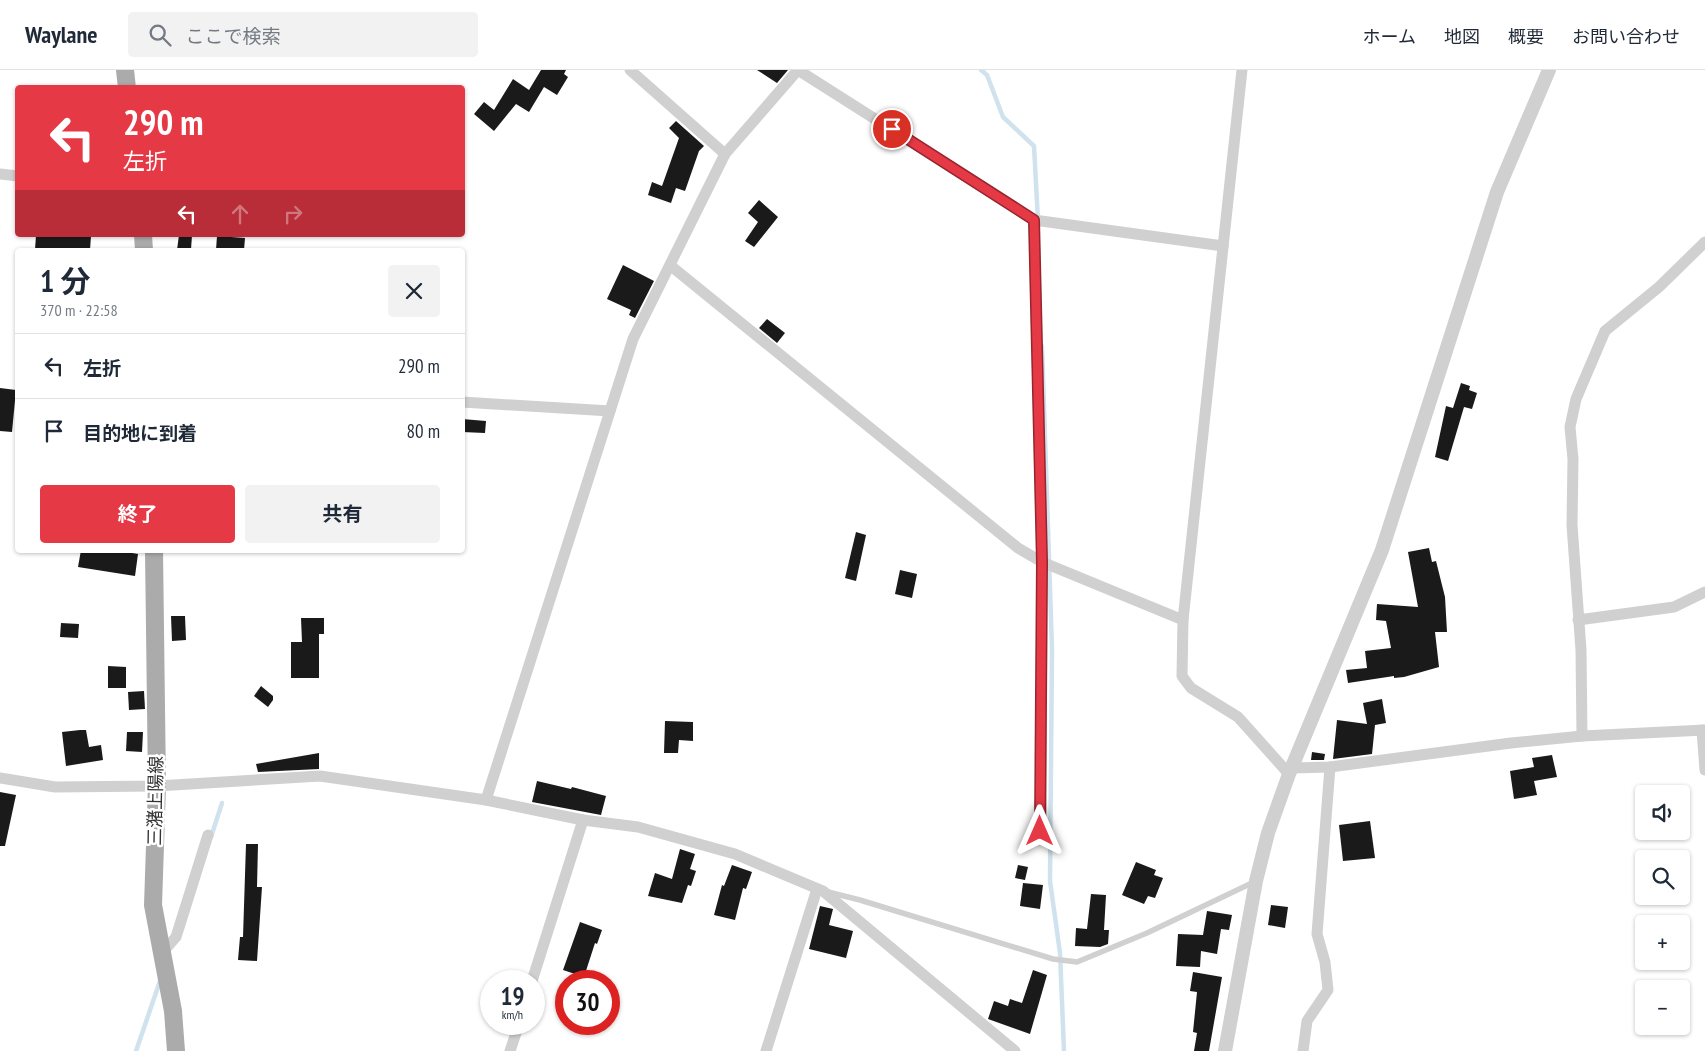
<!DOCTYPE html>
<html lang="ja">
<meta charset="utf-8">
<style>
:root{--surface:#fff;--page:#f2f2f3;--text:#1f2937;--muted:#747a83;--line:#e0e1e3;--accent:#e63946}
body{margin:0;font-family:"PT Sans Narrow","Noto Sans JP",sans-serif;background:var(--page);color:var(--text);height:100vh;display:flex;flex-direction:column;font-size:19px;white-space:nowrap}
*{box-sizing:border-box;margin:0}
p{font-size:16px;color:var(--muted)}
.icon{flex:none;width:28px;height:28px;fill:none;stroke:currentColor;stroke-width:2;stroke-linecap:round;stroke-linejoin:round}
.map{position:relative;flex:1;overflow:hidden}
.sheet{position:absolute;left:15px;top:178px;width:450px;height:305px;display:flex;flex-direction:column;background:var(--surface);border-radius:5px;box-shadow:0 1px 4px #0004}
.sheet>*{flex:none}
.banner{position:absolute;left:15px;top:15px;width:450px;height:152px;border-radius:5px;box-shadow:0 1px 4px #0004;background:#e63946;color:#fff;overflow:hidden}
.tools{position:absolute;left:1635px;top:715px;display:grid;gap:10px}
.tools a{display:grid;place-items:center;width:55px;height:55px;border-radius:5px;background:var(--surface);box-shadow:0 1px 4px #0004;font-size:25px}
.speed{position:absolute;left:480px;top:900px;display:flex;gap:10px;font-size:25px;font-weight:700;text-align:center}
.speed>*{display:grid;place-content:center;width:65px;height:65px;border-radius:50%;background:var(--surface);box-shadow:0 1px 4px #0004;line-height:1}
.speed small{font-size:12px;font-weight:400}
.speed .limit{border:8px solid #d22;background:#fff;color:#111}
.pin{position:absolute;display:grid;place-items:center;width:42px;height:42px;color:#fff;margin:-21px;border:2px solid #fff;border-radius:50%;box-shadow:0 1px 5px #0007}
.me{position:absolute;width:55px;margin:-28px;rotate:0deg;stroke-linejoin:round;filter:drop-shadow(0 0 4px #0008)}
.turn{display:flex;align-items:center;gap:18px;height:105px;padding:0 25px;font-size:22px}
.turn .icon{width:65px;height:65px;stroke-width:2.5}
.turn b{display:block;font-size:35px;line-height:42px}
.lanes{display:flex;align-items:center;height:48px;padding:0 25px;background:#0003;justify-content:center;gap:25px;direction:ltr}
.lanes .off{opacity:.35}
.round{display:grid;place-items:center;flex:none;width:52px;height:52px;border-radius:5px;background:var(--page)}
.head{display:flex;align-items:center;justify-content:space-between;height:85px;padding:0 25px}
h1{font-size:30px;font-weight:700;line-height:38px}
.button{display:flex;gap:10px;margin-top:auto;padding:10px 25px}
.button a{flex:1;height:58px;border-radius:5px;background:var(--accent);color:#fff;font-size:20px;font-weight:700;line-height:58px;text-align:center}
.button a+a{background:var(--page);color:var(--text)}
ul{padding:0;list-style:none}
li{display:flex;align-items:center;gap:15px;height:65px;padding:0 25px;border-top:1px solid var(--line)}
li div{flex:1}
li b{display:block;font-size:19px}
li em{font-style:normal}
header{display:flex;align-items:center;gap:30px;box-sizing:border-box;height:70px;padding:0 25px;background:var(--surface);border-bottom:1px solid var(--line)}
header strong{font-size:24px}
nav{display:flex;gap:28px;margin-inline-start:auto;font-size:18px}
.search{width:350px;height:45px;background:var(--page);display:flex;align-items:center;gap:12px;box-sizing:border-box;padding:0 18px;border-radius:5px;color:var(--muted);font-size:19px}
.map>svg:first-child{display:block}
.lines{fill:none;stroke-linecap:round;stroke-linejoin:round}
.stream{stroke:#cfe2ee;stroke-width:4.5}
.building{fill:#1a1a1a}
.service{stroke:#d0d0d0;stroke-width:5.5}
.minor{stroke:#d0d0d0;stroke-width:11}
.tertiary{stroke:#d0d0d0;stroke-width:14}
.primary{stroke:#ababab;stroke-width:18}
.route-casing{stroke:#96252e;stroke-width:12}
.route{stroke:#e63946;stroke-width:9}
.labels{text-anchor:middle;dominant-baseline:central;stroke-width:5;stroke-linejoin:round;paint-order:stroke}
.street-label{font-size:18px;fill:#333;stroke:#fff}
</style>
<header>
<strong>Waylane</strong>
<div class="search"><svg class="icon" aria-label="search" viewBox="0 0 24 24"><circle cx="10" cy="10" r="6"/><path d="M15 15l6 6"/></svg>ここで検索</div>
<nav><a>ホーム</a><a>地図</a><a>概要</a><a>お問い合わせ</a></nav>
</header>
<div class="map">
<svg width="1705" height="981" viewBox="0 0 1705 981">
<rect width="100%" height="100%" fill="#fff"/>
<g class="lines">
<g class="stream">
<polyline points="981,0 987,5 1003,47 1034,76 1038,151"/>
<polyline points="1042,276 1052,579 1050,811 1060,883 1064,981"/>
<polyline points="211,767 222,733"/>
<polyline points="136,981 160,911"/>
</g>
</g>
<g class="building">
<polygon points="541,0 566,0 564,4 568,7 557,25 544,17 529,42 516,34 494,61 474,44 484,32 494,40 513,9 529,20"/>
<polygon points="757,0 788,0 777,13"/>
<polygon points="676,51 704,76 699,81 685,121 676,118 671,133 648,125 652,112 662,116 679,68 669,58"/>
<polygon points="759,130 778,147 754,177 745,171 758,152 748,143"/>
<polygon points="36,165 91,166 90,180 35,180"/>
<polygon points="179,165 192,165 191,180 177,180"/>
<polygon points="217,166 245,168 244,180 216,180"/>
<polygon points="623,195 654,211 635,248 629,245 631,240 607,229"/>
<polygon points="767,249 785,263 777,273 759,258"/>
<polygon points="1461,313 1470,316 1469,320 1477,323 1472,339 1464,337 1448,391 1435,387 1446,336 1453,338"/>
<polygon points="0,318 16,320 12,362 0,361"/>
<polygon points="462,349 486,351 485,363 462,362"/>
<polygon points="856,462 866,465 856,511 845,508"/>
<polygon points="1429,478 1432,492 1436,491 1445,527 1447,562 1435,562 1439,597 1404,607 1394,608 1394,606 1348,613 1346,600 1367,598 1365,581 1391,578 1386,551 1376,550 1377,534 1418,537 1408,482"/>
<polygon points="81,480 115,480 138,484 135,506 78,497"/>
<polygon points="900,500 917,504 912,528 895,524"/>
<polygon points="171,546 185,546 186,570 172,571"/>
<polygon points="301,548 324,548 324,564 319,564 319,608 291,608 291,572 302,572"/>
<polygon points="61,553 79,554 78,568 60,567"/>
<polygon points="108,596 126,597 126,618 108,618"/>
<polygon points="261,616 273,626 273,630 268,637 254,626"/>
<polygon points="144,621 145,639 129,640 128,622"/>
<polygon points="1382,629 1386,653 1375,655 1372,684 1333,689 1337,650 1367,654 1363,633"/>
<polygon points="665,651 693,652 693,671 679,670 678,683 664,683"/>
<polygon points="80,660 86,660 89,677 101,675 103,690 66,696 62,662"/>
<polygon points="127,662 143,662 142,682 126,681"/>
<polygon points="1312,682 1325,684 1324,690 1311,690"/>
<polygon points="319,683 319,699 258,702 256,694"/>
<polygon points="1552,685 1557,707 1534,711 1537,725 1514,729 1510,701 1534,697 1532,688"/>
<polygon points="537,711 571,719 572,717 606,726 601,745 532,732"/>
<polygon points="0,722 16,725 5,776 0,776"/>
<polygon points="1370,751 1375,788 1343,791 1339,755"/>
<polygon points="246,774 258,774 257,817 262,817 257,891 238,890 240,867 243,867"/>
<polygon points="680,779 695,784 690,799 696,801 691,816 688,815 682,833 648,826 655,803 672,809"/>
<polygon points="1136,792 1156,800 1154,805 1163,808 1155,828 1148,826 1144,834 1122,825"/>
<polygon points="732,795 752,802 746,819 743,818 735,850 714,845 722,815 724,816"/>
<polygon points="1018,795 1028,797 1025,810 1015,808"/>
<polygon points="1023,813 1043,815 1040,839 1020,836"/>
<polygon points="1091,824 1106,825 1104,860 1109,860 1108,874 1100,877 1075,876 1076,858 1087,859"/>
<polygon points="1271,835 1288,837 1285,858 1268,855"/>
<polygon points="820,836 833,839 829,855 853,861 846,888 809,879"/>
<polygon points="1207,841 1232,845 1229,860 1221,859 1217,884 1201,881 1200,897 1176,896 1178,864 1203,865"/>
<polygon points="580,852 602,860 597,874 595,873 584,907 563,900"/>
<polygon points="1033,900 1047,905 1030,964 988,949 994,931 1008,936 1010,929 1022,933"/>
<polygon points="1193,902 1222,907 1209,981 1194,981 1197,963 1193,962 1197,922 1190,921"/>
</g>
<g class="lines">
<polyline class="service" points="828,822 860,830 1053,889 1077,892 1147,863 1254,812"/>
<g class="minor">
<polyline points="630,0 725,84"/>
<polyline points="798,0 1034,150 1223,176"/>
<polyline points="1242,0 1183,550 1182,606 1191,618 1238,647 1289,704"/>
<polyline points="0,104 18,106"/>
<polyline points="1034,150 1042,492 1041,761"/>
<polyline points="671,196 1018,478 1042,492 1183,550"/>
<polyline points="462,332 610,341"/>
<polyline points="1578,550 1674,537 1705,522"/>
<polyline points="1702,660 1705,700"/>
<polyline points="1582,666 1581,580 1572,455 1573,389 1570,357 1576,329 1605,261 1659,217 1705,172"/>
<polyline points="1293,698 1330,697 1511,673 1582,666 1705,660"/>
<polyline points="0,708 55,717 157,716 320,706 486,730 583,750 638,757 735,784 823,821 1015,981"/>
<polyline points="486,730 633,269 725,84 798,0"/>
<polyline points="162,883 176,867 208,765"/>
<polyline points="532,911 583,750"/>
<polyline points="510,981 519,954"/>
<polyline points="766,981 817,819"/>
<polyline points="1303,981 1307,951 1328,920 1325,892 1317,864 1330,697"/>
</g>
<polyline class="tertiary" points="1225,981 1256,811 1268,763 1289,704 1382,480 1497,122 1549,0"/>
<g class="primary">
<polyline points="125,0 127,18"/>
<polyline points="143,165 144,180"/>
<polyline points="154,480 157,716 153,835 173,941 176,981"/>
</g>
</g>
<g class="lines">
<g class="route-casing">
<polyline id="route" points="892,59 1034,150 1042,492 1040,761"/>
</g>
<use href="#route" class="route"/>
</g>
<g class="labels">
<g class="street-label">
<text transform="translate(155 731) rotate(-89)">三潴上陽線</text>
</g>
</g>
</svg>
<div class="tools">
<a><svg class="icon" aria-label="sound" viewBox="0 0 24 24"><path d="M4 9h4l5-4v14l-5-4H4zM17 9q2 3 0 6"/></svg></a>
<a><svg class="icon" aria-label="search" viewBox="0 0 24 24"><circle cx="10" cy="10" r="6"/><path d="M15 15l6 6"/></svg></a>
<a>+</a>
<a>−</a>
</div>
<div class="speed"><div>19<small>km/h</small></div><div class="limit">30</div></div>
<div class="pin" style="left:892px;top:59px;background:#d93025"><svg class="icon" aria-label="arrive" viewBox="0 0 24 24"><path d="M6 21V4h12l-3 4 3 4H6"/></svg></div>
<svg class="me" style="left:1040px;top:761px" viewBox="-20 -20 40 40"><path d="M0-17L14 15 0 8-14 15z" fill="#e63946" stroke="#fff" stroke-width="4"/></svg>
<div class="banner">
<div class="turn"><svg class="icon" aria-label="left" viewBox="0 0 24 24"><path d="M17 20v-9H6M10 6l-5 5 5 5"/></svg><div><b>290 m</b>左折</div></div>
<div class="lanes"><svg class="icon" aria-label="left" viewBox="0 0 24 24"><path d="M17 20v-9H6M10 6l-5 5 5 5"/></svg><svg class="icon off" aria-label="ahead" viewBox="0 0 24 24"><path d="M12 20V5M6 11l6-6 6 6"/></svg><svg class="icon off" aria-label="right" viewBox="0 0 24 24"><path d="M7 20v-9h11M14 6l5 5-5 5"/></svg></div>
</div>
<section class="sheet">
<div class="head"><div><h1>1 分</h1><p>370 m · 22:58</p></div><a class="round"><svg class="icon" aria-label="close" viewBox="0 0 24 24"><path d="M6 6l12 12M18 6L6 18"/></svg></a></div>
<ul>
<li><svg class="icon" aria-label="left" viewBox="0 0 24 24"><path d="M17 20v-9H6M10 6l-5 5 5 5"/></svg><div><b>左折</b></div><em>290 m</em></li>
<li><svg class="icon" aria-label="arrive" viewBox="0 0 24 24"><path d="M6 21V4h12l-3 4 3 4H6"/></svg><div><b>目的地に到着</b></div><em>80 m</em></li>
</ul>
<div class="button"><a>終了</a><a>共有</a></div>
</section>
</div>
